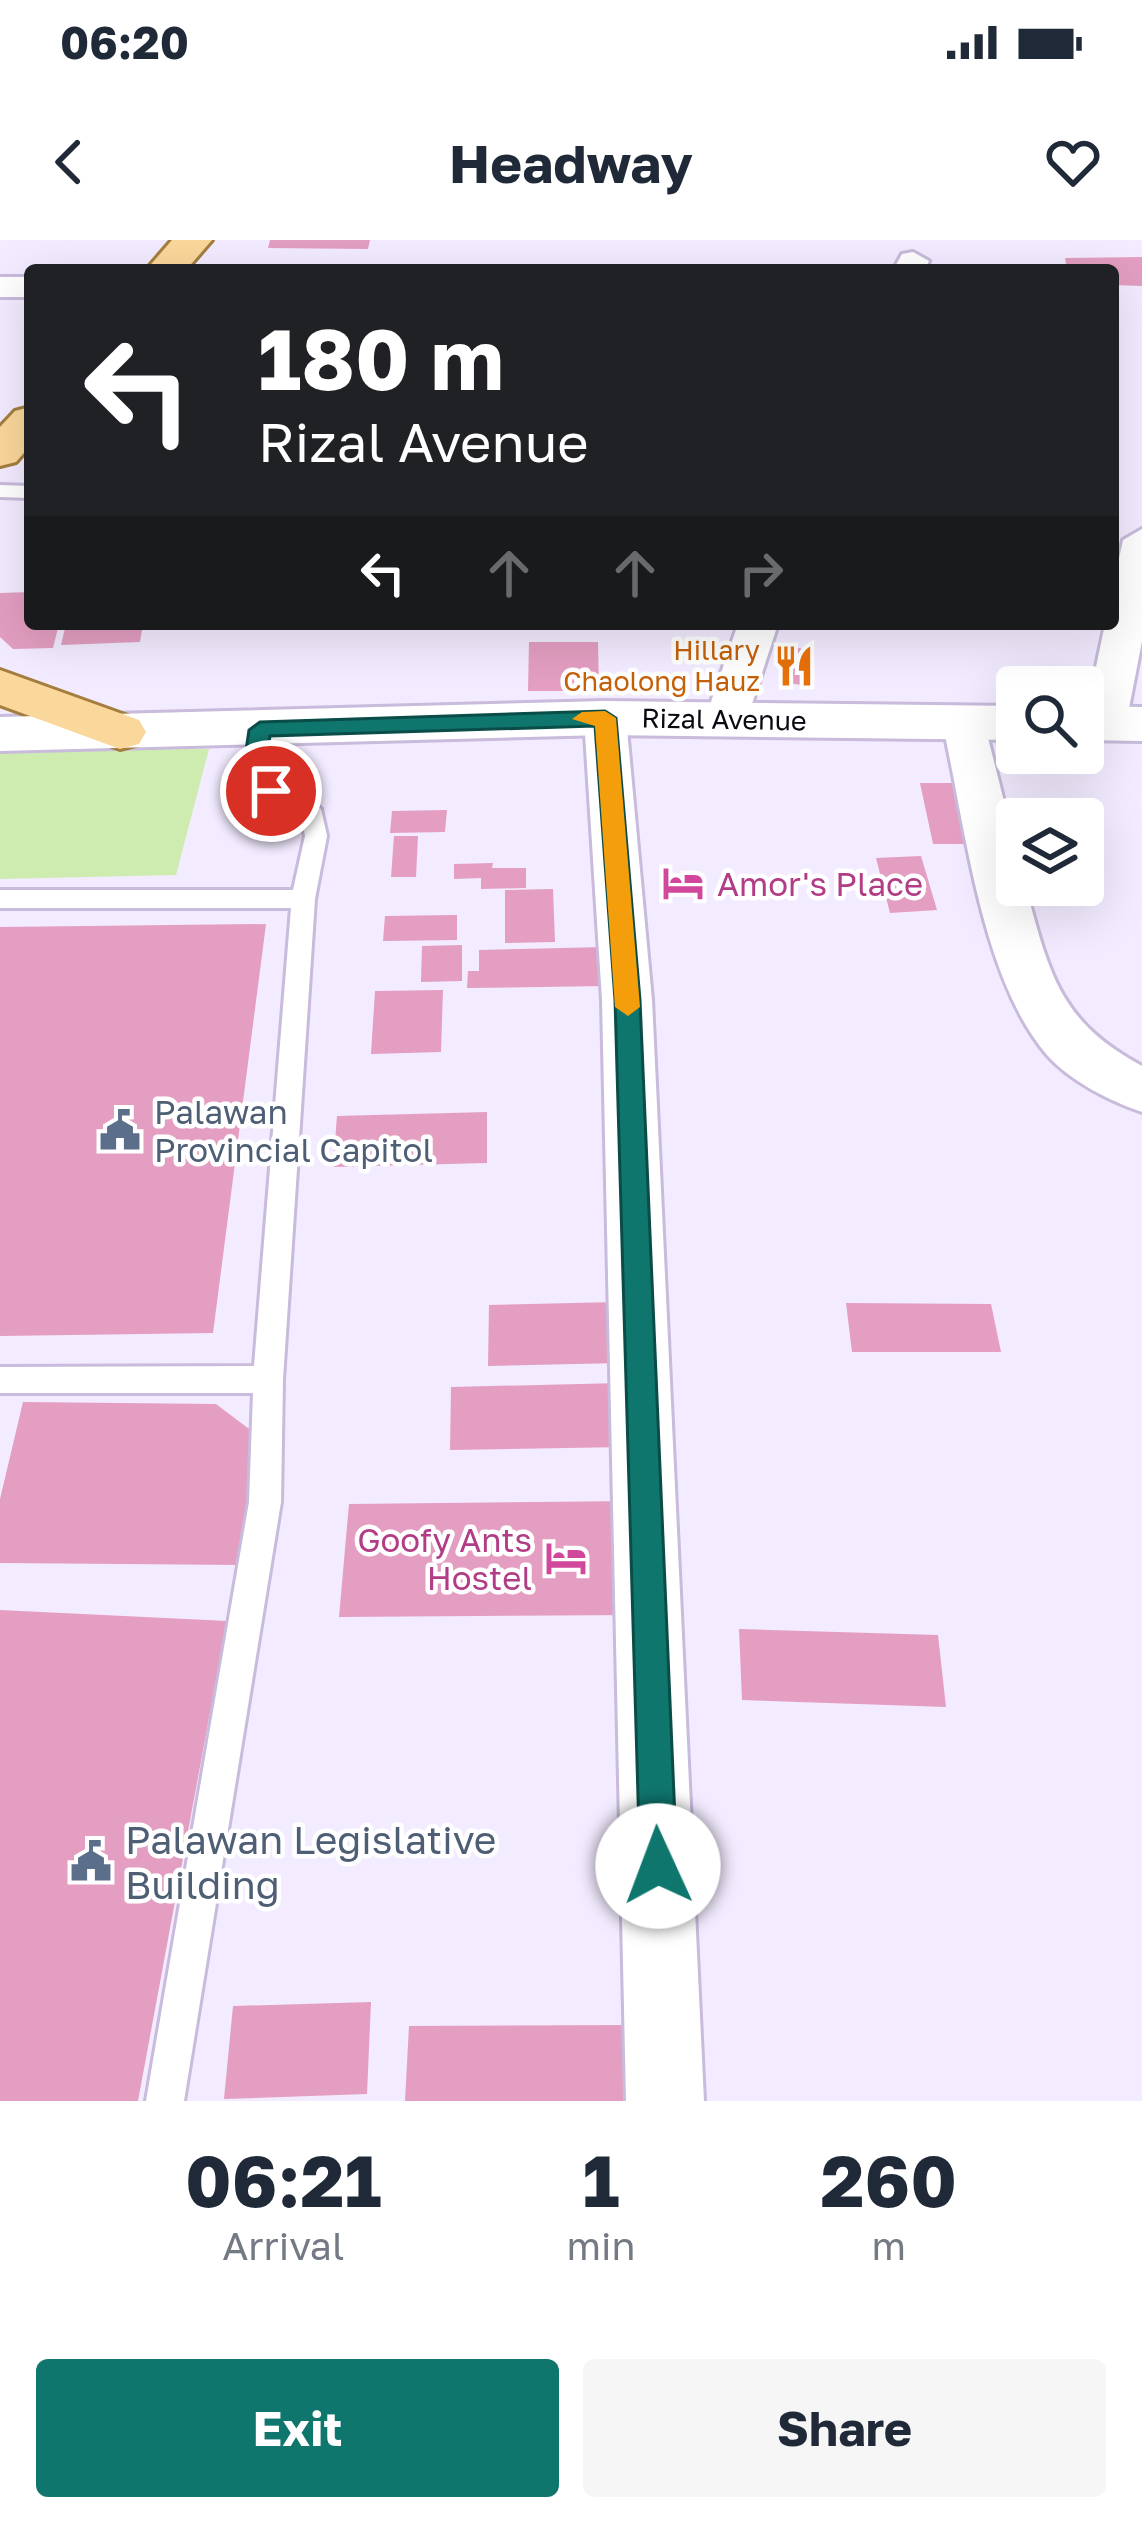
<!DOCTYPE html>
<style>
:root{--surface:#fff;--page:#f6f6f7;--text:#1f2937;--muted:#747a83;--accent:#0f766e}
body{margin:0;font-family:"Golos Text",sans-serif;background:var(--page);color:var(--text);height:100vh;display:flex;flex-direction:column;font-size:45px;white-space:nowrap}
*{box-sizing:border-box;margin:0}
p{font-size:39px;color:var(--muted)}
.icon{flex:none;width:66px;height:66px;fill:none;stroke:currentColor;stroke-width:2;stroke-linecap:round;stroke-linejoin:round}
.map{position:relative;height:1861px;overflow:hidden}
.details{display:flex;flex-direction:column;background:var(--surface);flex:1}
.details>*{flex:none}
.top-card{position:absolute;left:24px;top:24px;width:1095px;height:366px;border-radius:12px;box-shadow:0 12px 48px #0002;background:#202124;color:#fff;overflow:hidden}
.controls{position:absolute;left:996px;top:426px;display:grid;gap:24px}
.controls a{display:grid;place-items:center;width:108px;height:108px;border-radius:12px;background:var(--surface);box-shadow:0 12px 48px #0002;font-size:60px}
.pin{position:absolute;display:grid;place-items:center;width:102px;height:102px;color:#fff;margin:-51px;border:6px solid #fff;border-radius:50%;box-shadow:0 3px 12px #0007}
.me{position:absolute;width:132px;margin:-66px;rotate:358deg;stroke-linejoin:round;filter:drop-shadow(0 0 9px #0008)}
.turn{display:flex;align-items:center;gap:42px;height:252px;padding:0 36px;font-size:54px}
.turn .icon{width:156px;height:156px;stroke-width:2.5}
.turn b{display:block;font-size:84px;line-height:102px}
.lanes{display:flex;align-items:center;height:114px;padding:0 36px;background:#0003;justify-content:center;gap:60px;direction:ltr}
.lanes .off{opacity:.35}
.eta{display:flex;justify-content:space-evenly;align-items:center;height:204px;text-align:center}
.eta b{font-size:72px;font-weight:700;line-height:84px}
.button{display:flex;gap:24px;margin-top:auto;padding:24px 36px}
.button a{flex:1;height:138px;border-radius:12px;background:var(--accent);color:#fff;font-size:48px;font-weight:700;line-height:138px;text-align:center}
.button a+a{background:var(--page);color:var(--text)}
.status{display:flex;justify-content:space-between;align-items:center;height:84px;padding:0 60px;background:var(--surface);direction:ltr}
.status svg{height:33px;fill:currentColor}
header{display:flex;justify-content:space-between;align-items:center;height:156px;padding:0 36px;background:var(--surface);font-size:54px;font-weight:700}
.map>svg:first-child{display:block}
.green{fill:#cfecb0}
.building{fill:#e39ec1}
.lines{fill:none;stroke-linecap:round;stroke-linejoin:round}
.service-casing{stroke:#c8bbdb;stroke-width:6}
.minor-casing{stroke:#c8bbdb;stroke-width:6}
.tertiary-casing{stroke:#c8bbdb;stroke-width:6}
.primary-casing{stroke:#a47e3f;stroke-width:6}
.service{fill:#fff;fill-rule:evenodd}
.minor{fill:#fff;fill-rule:evenodd}
.tertiary{fill:#fff;fill-rule:evenodd}
.primary{fill:#fad79a;fill-rule:evenodd}
.route{fill:#0f766e;stroke:#0a4d48;stroke-width:3}
.slow{fill:#f59e0b}
.labels{text-anchor:middle;dominant-baseline:central;stroke-width:9;stroke-linejoin:round;paint-order:stroke}
.far-food-label{font-size:27px;fill:#c56008;stroke:#fff;text-anchor:end}
.far-street-label{font-size:27px;fill:#0d0913;stroke:#fff}
.hotel-label{font-size:33px;fill:#b23c85;stroke:#fff;text-anchor:start}
.service-label{font-size:33px;fill:#4e5e75;stroke:#fff;text-anchor:start}
.near-service-label{font-size:39px;fill:#4e5e75;stroke:#fff;text-anchor:start}
</style>
<div class="status"><b>06:20</b><svg viewBox="0 0 49 12"><path d="M0 12V9h3v3zM5 12V6h3v6zM10 12V3h3v9zM15 12V0h3v12zM26 1h20v11H26zM47 4h2v5h-2z"/></svg></div>
<header><svg class="icon" aria-label="back" viewBox="0 0 24 24"><path d="M15 5l-7 7 7 7"/></svg>Headway<svg class="icon" aria-label="heart" viewBox="0 0 24 24"><path d="M12 20l-8-8c-3-5 5-10 8-4 3-6 11-1 8 4z"/></svg></header>
<div class="map">
<svg width="1142" height="1861" viewBox="0 0 1142 1861">
<rect width="100%" height="100%" fill="#f3ebff"/>
<polygon class="green" points="209,509 176,635 0,639 0,510"/>
<g class="building">
<polygon points="270,0 370,0 368,9 268,8"/>
<polygon points="1142,17 1142,46 1113,45 1113,30 1067,30 1065,18"/>
<polygon points="30,352 30,384 59,384 53,408 13,409 0,397 0,353"/>
<polygon points="66,384 143,384 140,402 61,405"/>
<polygon points="529,402 598,402 599,451 528,451"/>
<polygon points="786,407 807,409 802,445 780,442"/>
<polygon points="920,543 966,543 981,604 933,604"/>
<polygon points="447,570 445,592 390,593 392,571"/>
<polygon points="394,596 418,596 416,637 391,637"/>
<polygon points="921,616 937,670 890,673 876,618"/>
<polygon points="493,623 492,628 526,628 526,648 481,649 481,638 454,639 454,624"/>
<polygon points="553,649 555,702 505,703 505,650"/>
<polygon points="457,675 457,700 383,701 385,676"/>
<polygon points="266,684 213,1093 0,1096 0,687"/>
<polygon points="462,705 462,741 421,742 422,706"/>
<polygon points="604,707 606,746 467,748 468,731 479,731 479,710"/>
<polygon points="443,750 441,812 371,814 375,751"/>
<polygon points="487,872 487,923 333,927 337,876"/>
<polygon points="617,1062 620,1123 488,1126 489,1065"/>
<polygon points="846,1063 991,1064 1001,1112 852,1112"/>
<polygon points="621,1143 624,1207 450,1210 451,1147"/>
<polygon points="23,1162 216,1164 257,1195 244,1325 0,1323 0,1259"/>
<polygon points="634,1261 637,1375 339,1377 349,1264"/>
<polygon points="0,1370 227,1381 138,1861 0,1861"/>
<polygon points="739,1389 938,1395 946,1467 742,1460"/>
<polygon points="371,1762 367,1854 224,1859 233,1766"/>
<polygon points="638,1785 640,1861 405,1861 409,1786"/>
</g>
<g class="lines">
<g class="service-casing">
<g id="service">
<polygon points="0,245 30,246 30,258 0,257"/>
<path d="M259,483l11,7 3,44 48,35 6,27 -12,63 -32,480 -2,123 -97,599h-38l103,-599 4,-109h-253v-26l254,-1 37,-458h-291v-18h293l12,-54 -3,-17c-41,-28 -58,-35 -54,-89z"/>
</g>
</g>
<g class="minor-casing">
<g id="minor">
<polygon points="913,12 929,21 925,30 893,30 902,14"/>
<rect x="0" y="37" width="30" height="20"/>
<polygon points="1142,289 1142,401 1126,484 1120,494 1090,494 1084,484 1105,384 1113,384 1113,346 1123,300"/>
<polygon points="738,384 778,384 747,479 741,489 711,489 705,479"/>
<polygon points="605,464 620,468 626,478 652,760 704,1861 626,1861 602,760 584,478 590,468"/>
<path d="M963,468l15,4 6,10 33,131v32h8c24,87 33,136 117,181v46c-32,-11 -72,-31 -95,-57 -67,-78 -82,-234 -105,-333l6,-10z"/>
</g>
</g>
<g class="tertiary-casing">
<g id="tertiary">
<polygon points="605,461 1017,466 1017,500 605,495 0,511 0,477"/>
<polygon points="1083,466 1142,467 1142,501 1083,500"/>
</g>
</g>
<g class="primary-casing">
<g id="primary">
<polygon points="172,0 212,0 186,30 146,30"/>
<polygon points="30,167 30,206 16,222 0,226 0,187 15,171"/>
<polygon points="0,430 139,480 146,492 139,504 120,509 0,465"/>
</g>
</g>
<use href="#service" class="service"/>
<use href="#minor" class="minor"/>
<use href="#tertiary" class="tertiary"/>
<use href="#primary" class="primary"/>
</g>
<polygon class="route" points="605,471 616,478 640,760 677,1626 671,1639 658,1644 646,1639 640,1626 615,760 595,486 270,496 267,517 282,551 271,559 263,557 245,517 249,490 260,482"/>
<polygon class="slow" points="605,471 616,478 640,767 628,776 615,767 595,486 572,479 582,472"/>
<defs>
<g id="restaurant-bare" transform="scale(3.24)"><path d="M-5-6h1v4h1v-4h1v4h1v-4h1v5L-1.5 .5V6h-2V.5L-5-1ZM5-6V6H3V1.5H1.5Q1.5-4 5-6Z" fill="#e8710a" stroke="#fff" stroke-width="2.5" paint-order="stroke"/></g>
<g id="hotel-bare" transform="scale(3.24)"><path d="M-6-4.5h1.5V1H6V5H4.5V3h-9V5H-6ZM-4 0a1.8 1.8 0 1 1 3.6 0ZM.5 0V-2.5h3Q6-2.5 6 0Z" fill="#d1479c" stroke="#fff" stroke-width="2.5" paint-order="stroke"/></g>
<g id="civic-bare" transform="scale(3.24)"><path d="M-.6-6.5H3V-4.5H.6V-3L4-1V1h2V6H-6V1h2V-1L-.6-3ZM-1.2 2.5V6h2.4V2.5Z" fill="#5c6f8a" stroke="#fff" stroke-width="2.5" paint-order="stroke"/></g>
</defs>
<g fill-rule="evenodd">
<use href="#restaurant-bare" x="794" y="426"/>
<use href="#hotel-bare" x="683" y="643"/>
<use href="#civic-bare" x="120" y="890"/>
<use href="#hotel-bare" x="566" y="1318"/>
<use href="#civic-bare" x="91" y="1621"/>
</g>
<g class="labels">
<g class="far-food-label">
<text x="760" y="410">Hillary<tspan x="760" dy="31">Chaolong Hauz</tspan></text>
</g>
<g class="far-street-label">
<text transform="translate(724 479) rotate(1)">Rizal Avenue</text>
</g>
<g class="hotel-label">
<text x="717" y="643">Amor's Place</text>
<text x="532" y="1299" text-anchor="end">Goofy Ants<tspan x="532" dy="38">Hostel</tspan></text>
</g>
<g class="service-label">
<text x="154" y="871">Palawan<tspan x="154" dy="38">Provincial Capitol</tspan></text>
</g>
<g class="near-service-label">
<text x="125" y="1599">Palawan Legislative<tspan x="125" dy="45">Building</tspan></text>
</g>
</g>
</svg>
<div class="controls">
<a><svg class="icon" aria-label="search" viewBox="0 0 24 24"><circle cx="10" cy="10" r="6"/><path d="M15 15l6 6"/></svg></a>
<a><svg class="icon" aria-label="layers" viewBox="0 0 24 24"><path d="M12 4l9 5-9 5-9-5zM3 14l9 5 9-5"/></svg></a>
</div>
<div class="pin" style="left:271px;top:551px;background:#d93025"><svg class="icon" aria-label="arrive" viewBox="0 0 24 24"><path d="M6 21V4h12l-3 4 3 4H6"/></svg></div>
<svg class="me" style="left:658px;top:1626px" viewBox="-20 -20 40 40"><circle r="19" fill="#fff"/><path d="M0-13L10 11 0 6-10 11z" fill="#0f766e"/></svg>
<div class="top-card">
<div class="turn"><svg class="icon" aria-label="left" viewBox="0 0 24 24"><path d="M17 20v-9H6M10 6l-5 5 5 5"/></svg><div><b>180 m</b>Rizal Avenue</div></div>
<div class="lanes"><svg class="icon" aria-label="left" viewBox="0 0 24 24"><path d="M17 20v-9H6M10 6l-5 5 5 5"/></svg><svg class="icon off" aria-label="ahead" viewBox="0 0 24 24"><path d="M12 20V5M6 11l6-6 6 6"/></svg><svg class="icon off" aria-label="ahead" viewBox="0 0 24 24"><path d="M12 20V5M6 11l6-6 6 6"/></svg><svg class="icon off" aria-label="right" viewBox="0 0 24 24"><path d="M7 20v-9h11M14 6l5 5-5 5"/></svg></div>
</div>
</div>
<section class="details">
<div class="eta">
<div><b>06:21</b><p>Arrival</p></div>
<div><b>1</b><p>min</p></div>
<div><b>260</b><p>m</p></div>
</div>
<div class="button"><a>Exit</a><a>Share</a></div>
</section>
